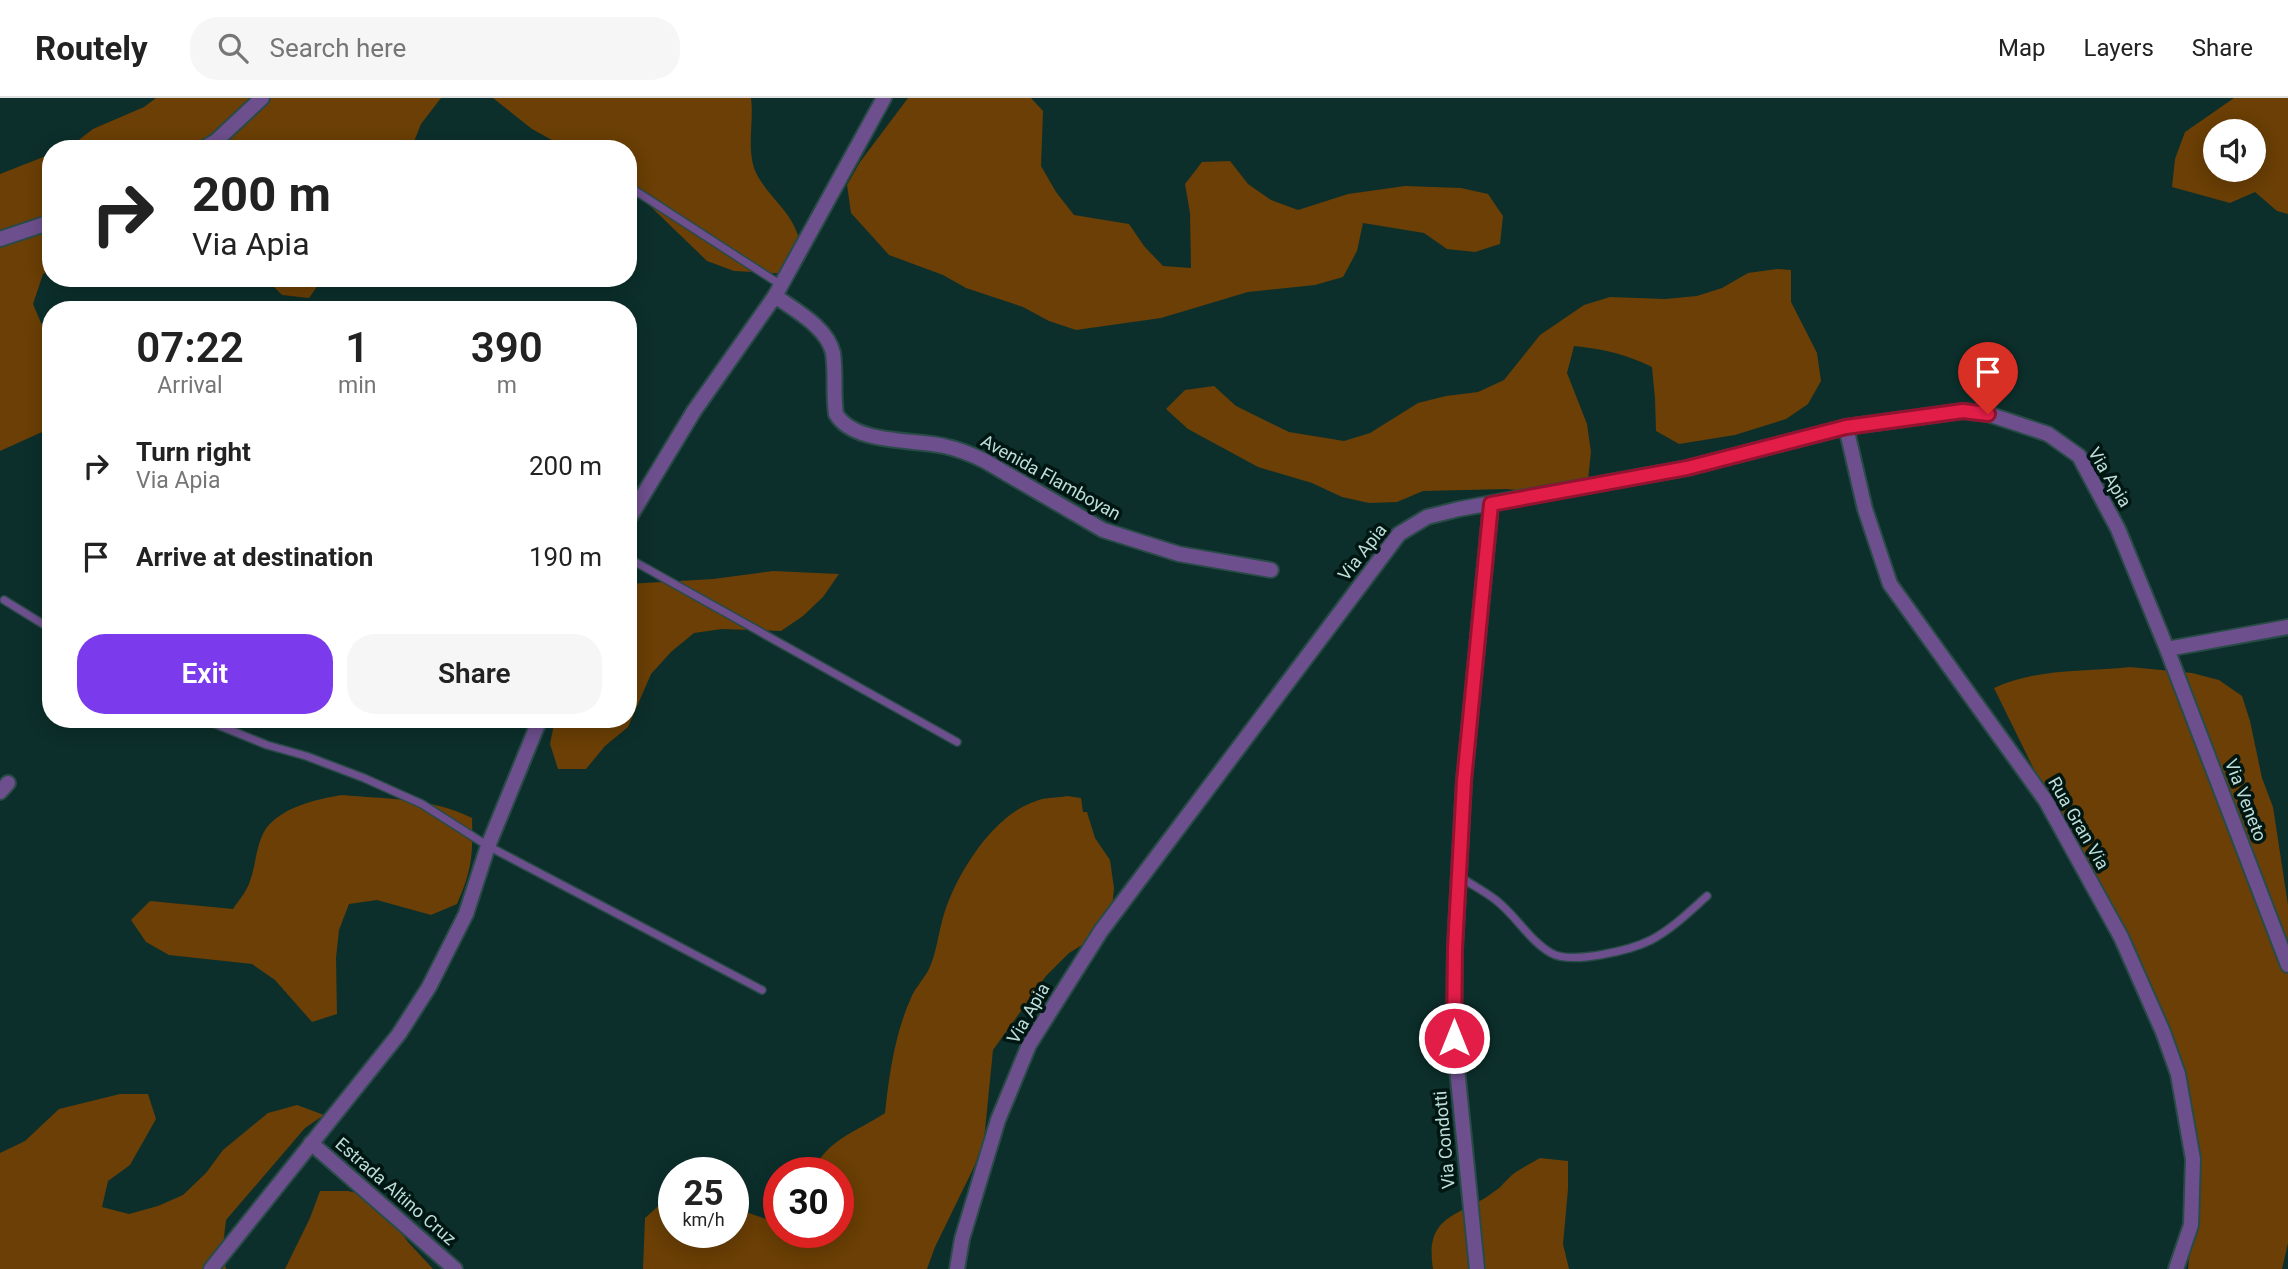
<!DOCTYPE html>
<style>
:root{--surface:#fff;--page:#f6f6f6;--text:#222;--muted:#767676;--line:#e0e0e0;--accent:#7c3aed}
body{margin:0;font-family:Roboto,sans-serif;background:var(--page);color:var(--text);height:100vh;display:flex;flex-direction:column;font-size:26px;white-space:nowrap}
*{box-sizing:border-box;margin:0}
p{font-size:23px;color:var(--muted)}
.icon{flex:none;width:38px;height:38px;fill:none;stroke:currentColor;stroke-width:2;stroke-linecap:round;stroke-linejoin:round}
.map{position:relative;flex:1;overflow:hidden}
.side{position:absolute;left:42px;top:203px;width:595px;height:427px;display:flex;flex-direction:column;background:var(--surface);border-radius:28px;box-shadow:0 4px 18px #0003}
.side>*{flex:none}
.banner{position:absolute;left:42px;top:42px;width:595px;height:147px;border-radius:28px;box-shadow:0 4px 18px #0003;background:#fff;color:var(--text);overflow:hidden}
.tools{position:absolute;left:2203px;top:21px;display:grid;gap:14px}
.tools a{display:grid;place-items:center;width:63px;height:63px;border-radius:50%;background:var(--surface);box-shadow:0 4px 18px #0003;font-size:35px}
.speed{position:absolute;left:658px;top:1059px;display:flex;gap:14px;font-size:35px;font-weight:700;text-align:center}
.speed>*{display:grid;place-content:center;width:91px;height:91px;border-radius:50%;background:var(--surface);box-shadow:0 4px 18px #0003;line-height:1}
.speed small{font-size:18px;font-weight:400}
.speed .limit{border:10px solid #d22;background:#fff;color:#111}
.pin{position:absolute;display:grid;place-items:center;width:60px;height:60px;color:#fff;margin:-72px -30px;border-radius:50% 50% 50% 0;rotate:-45deg;box-shadow:0 0 7px #0007}
.pin .icon{rotate:45deg}
.me{position:absolute;width:77px;margin:-38px;rotate:0deg;stroke-linejoin:round;filter:drop-shadow(0 0 5px #0008)}
.turn{display:flex;align-items:center;gap:24px;height:147px;padding:0 35px;font-size:32px}
.turn .icon{width:91px;height:91px;stroke-width:2.5}
.turn b{display:block;font-size:49px;line-height:60px}
.eta{display:flex;justify-content:space-evenly;align-items:center;height:119px;text-align:center}
.eta b{font-size:42px;font-weight:600;line-height:49px}
.action{display:flex;gap:14px;margin-top:auto;padding:14px 35px}
.action a{flex:1;height:80px;border-radius:28px;background:var(--accent);color:#fff;font-size:28px;font-weight:600;line-height:80px;text-align:center}
.action a+a{background:var(--page);color:var(--text)}
ul{padding:0;list-style:none}
li{display:flex;align-items:center;gap:21px;height:91px;padding:0 35px}
li div{flex:1}
li b{display:block;font-size:26px}
li em{font-style:normal}
header{display:flex;align-items:center;gap:42px;box-sizing:border-box;height:98px;padding:0 35px;background:var(--surface);border-bottom:2px solid var(--line)}
header strong{font-size:33px}
nav{display:flex;gap:38px;margin-inline-start:auto;font-size:24px}
.search{width:490px;height:63px;background:var(--page);display:flex;align-items:center;gap:18px;box-sizing:border-box;padding:0 24px;border-radius:28px;color:var(--muted);font-size:26px}
.map>svg:first-child{display:block}
.green{fill:#6b3f05;fill-rule:evenodd}
.lines{fill:none;stroke-linecap:round;stroke-linejoin:round}
.service-casing{stroke:#294b47;stroke-width:10}
.minor-casing{stroke:#294b47;stroke-width:18}
.service{stroke:#6d4f8d;stroke-width:7}
.minor{stroke:#6d4f8d;stroke-width:14}
.route-casing{stroke:#92132f;stroke-width:18}
.route{stroke:#e11d48;stroke-width:12}
.labels{text-anchor:middle;dominant-baseline:central;stroke-width:7;stroke-linejoin:round;paint-order:stroke}
.street-label{font-size:18px;fill:#bfddd8;stroke:#001613}
</style>
<header>
<strong>Routely</strong>
<div class="search"><svg class="icon" aria-label="search" viewBox="0 0 24 24"><circle cx="10" cy="10" r="6"/><path d="M15 15l6 6"/></svg>Search here</div>
<nav><a>Map</a><a>Layers</a><a>Share</a></nav>
</header>
<div class="map">
<svg width="2288" height="1171" viewBox="0 0 2288 1171">
<rect width="100%" height="100%" fill="#0c2f2b"/>
<g class="green">
<polygon points="156,0 441,0 421,26 411,51 67,51 93,31 144,9"/>
<path d="M493,0h258c3,23 -4,48 3,70 8,21 27,35 38,54 4,7 7,16 10,24l-9,28 -59,-3 -27,-10 -60,-58 -19,-14v-40h-60l-36,-20z"/>
<polygon points="908,0 1031,0 1043,13 1041,68 1056,94 1074,117 1129,126 1144,148 1163,168 1191,170 1190,115 1185,86 1202,64 1230,63 1248,86 1271,102 1298,112 1348,96 1405,88 1461,90 1488,96 1503,118 1500,146 1475,154 1447,151 1424,135 1363,125 1357,153 1343,179 1315,187 1248,194 1161,220 1076,232 1049,223 1023,209 966,190 943,177 889,157 851,115 847,87 860,64"/>
<path d="M2234,0h54v116l-11,-3 -22,-19 -25,11 -58,-16 3,-28 10,-27zM2254,33v39h-38v-39z"/>
<polygon points="51,56 51,172 43,176 33,206 47,239 51,237 51,330 0,353 0,76"/>
<path d="M1777,171l14,1v32l26,51 4,28 -13,23 -22,15 -51,16 -56,9 -23,-13 -1,-32 -3,-32c-26,-13 -49,-18 -78,-21l-7,27 20,51 4,28 -3,28 -23,15 -58,-6 -84,2 -26,11 -28,1 -27,-6 -30,-14 -54,-16 -70,-38 -22,-20 19,-19 29,-4 22,20 53,26 55,9 26,-8 48,-30 28,-7 32,-4 26,-12 36,-45 44,-30 26,-8 55,2 32,-3 25,-8 26,-15z"/>
<polygon points="265,180 323,180 309,200 282,197"/>
<polygon points="773,473 839,476 823,499 803,518 781,533 722,531 694,535 671,554 651,576 628,629 605,648 586,671 558,671 550,646 555,621 628,621 628,486 713,481"/>
<path d="M2130,569l62,6 27,7 23,16 8,25 12,57 11,29 15,98v338l-6,26h-94l11,-107 -23,-86 -97,-215 -85,-173c44,-20 90,-16 136,-21z"/>
<path d="M342,697c43,4 91,3 130,23 1,38 0,51 -15,86l-26,11 -54,-15 -28,4 -10,26 -3,28 1,56 -25,8 -37,-42 -23,-16 -83,-9 -23,-13 -15,-22 19,-19 83,8c6,-9 14,-18 17,-28 6,-16 6,-36 15,-51 16,-23 52,-31 77,-35z"/>
<path d="M1067,698l14,2 2,14h4l8,26 15,22 4,28 -3,32 -19,19 -23,14 -23,23 -53,74 -9,90 -10,27 -39,80 -8,22h-284l2,-51 29,-26v40h59v-28l7,6 26,9 13,-3v16h59v-60h-26c18,-35 43,-39 73,-59 4,-38 10,-80 26,-115 4,-10 12,-18 17,-27 9,-18 10,-38 16,-57 13,-41 49,-99 92,-113 9,-4 22,-3 31,-5z"/>
<polygon points="120,996 148,996 156,1021 130,1067 108,1083 102,1109 129,1116 158,1108 183,1097 206,1075 223,1052 268,1015 297,1007 324,1017 305,1030 226,1122 222,1157 226,1171 0,1171 0,1055 25,1043 59,1011"/>
<path d="M1540,1060l28,3v28l-5,55 6,25h-136c-9,-57 29,-52 62,-78 8,-5 13,-14 21,-19 7,-5 16,-9 24,-14z"/>
<polygon points="320,1093 348,1093 375,1099 408,1144 433,1171 285,1171 310,1120"/>
</g>
<g class="lines">
<g class="service-casing">
<g id="service">
<polyline points="628,88 781,187"/>
<polyline points="628,460 957,644"/>
<polyline points="4,502 51,531"/>
<polyline points="203,621 267,647 306,658 364,680 422,706 488,748 762,892"/>
<path d="M1460,779c12,8 26,15 37,24 19,15 33,40 54,52 20,12 80,-3 100,-13 21,-11 38,-28 56,-44"/>
</g>
</g>
<g class="minor-casing">
<g id="minor">
<polyline points="203,51 216,43 262,0"/>
<polyline points="0,141 51,124"/>
<path d="M775,198c21,15 52,31 58,57 3,21 0,41 3,61 18,30 76,25 108,32 14,3 27,8 41,15l118,69 76,24 92,16"/>
<polyline points="1846,329 1865,411 1890,486 2046,703 2121,839 2163,934 2178,976 2193,1061 2191,1127 2176,1171"/>
<polyline points="628,422 694,313 775,198 884,0"/>
<polyline points="2167,551 2288,529"/>
<polyline points="0,694 8,685"/>
<polyline points="311,1045 455,1171"/>
<polyline points="211,1171 399,936 429,889 466,816 488,748 540,621"/>
<polyline points="957,1171 962,1141 998,1022 1029,947 1101,833 1399,436 1427,419 1459,411 1687,370 1846,329 1963,313 1988,316 2048,336 2079,358 2118,431 2167,551 2288,867"/>
<polyline points="1477,1171 1454,940 1455,850 1464,683 1491,406"/>
</g>
</g>
<use href="#service" class="service"/>
<use href="#minor" class="minor"/>
</g>
<g class="lines">
<g class="route-casing">
<polyline id="route" points="1454,940 1455,850 1464,683 1491,406 1687,370 1846,329 1963,313 1988,316"/>
</g>
<use href="#route" class="route"/>
</g>
<g class="labels">
<g class="street-label">
<text transform="translate(1051 379) rotate(29)">Avenida Flamboyan</text>
<text transform="translate(2110 379) rotate(59)">Via Apia</text>
<text transform="translate(1362 454) rotate(-52)">Via Apia</text>
<text transform="translate(2246 702) rotate(69)">Via Veneto</text>
<text transform="translate(2079 725) rotate(60)">Rua Gran Via</text>
<text transform="translate(1028 915) rotate(-60)">Via Apia</text>
<text transform="translate(1444 1042) rotate(-95)">Via Condotti</text>
<text transform="translate(396 1093) rotate(41)">Estrada Altino Cruz</text>
</g>
</g>
</svg>
<div class="tools">
<a><svg class="icon" aria-label="sound" viewBox="0 0 24 24"><path d="M4 9h4l5-4v14l-5-4H4zM17 9q2 3 0 6"/></svg></a>
</div>
<div class="speed"><div>25<small>km/h</small></div><div class="limit">30</div></div>
<div class="pin" style="left:1988px;top:316px;background:#d93025"><svg class="icon" aria-label="arrive" viewBox="0 0 24 24"><path d="M6 21V4h12l-3 4 3 4H6"/></svg></div>
<svg class="me" style="left:1454px;top:940px" viewBox="-20 -20 40 40"><circle r="17" fill="#e11d48" stroke="#fff" stroke-width="3"/><path d="M0-11L8 9 0 5-8 9z" fill="#fff"/></svg>
<div class="banner">
<div class="turn"><svg class="icon" aria-label="right" viewBox="0 0 24 24"><path d="M7 20v-9h11M14 6l5 5-5 5"/></svg><div><b>200 m</b>Via Apia</div></div>
</div>
<section class="side">
<div class="eta">
<div><b>07:22</b><p>Arrival</p></div>
<div><b>1</b><p>min</p></div>
<div><b>390</b><p>m</p></div>
</div>
<ul>
<li><svg class="icon" aria-label="right" viewBox="0 0 24 24"><path d="M7 20v-9h11M14 6l5 5-5 5"/></svg><div><b>Turn right</b><p>Via Apia</p></div><em>200 m</em></li>
<li><svg class="icon" aria-label="arrive" viewBox="0 0 24 24"><path d="M6 21V4h12l-3 4 3 4H6"/></svg><div><b>Arrive at destination</b></div><em>190 m</em></li>
</ul>
<div class="action"><a>Exit</a><a>Share</a></div>
</section>
</div>
